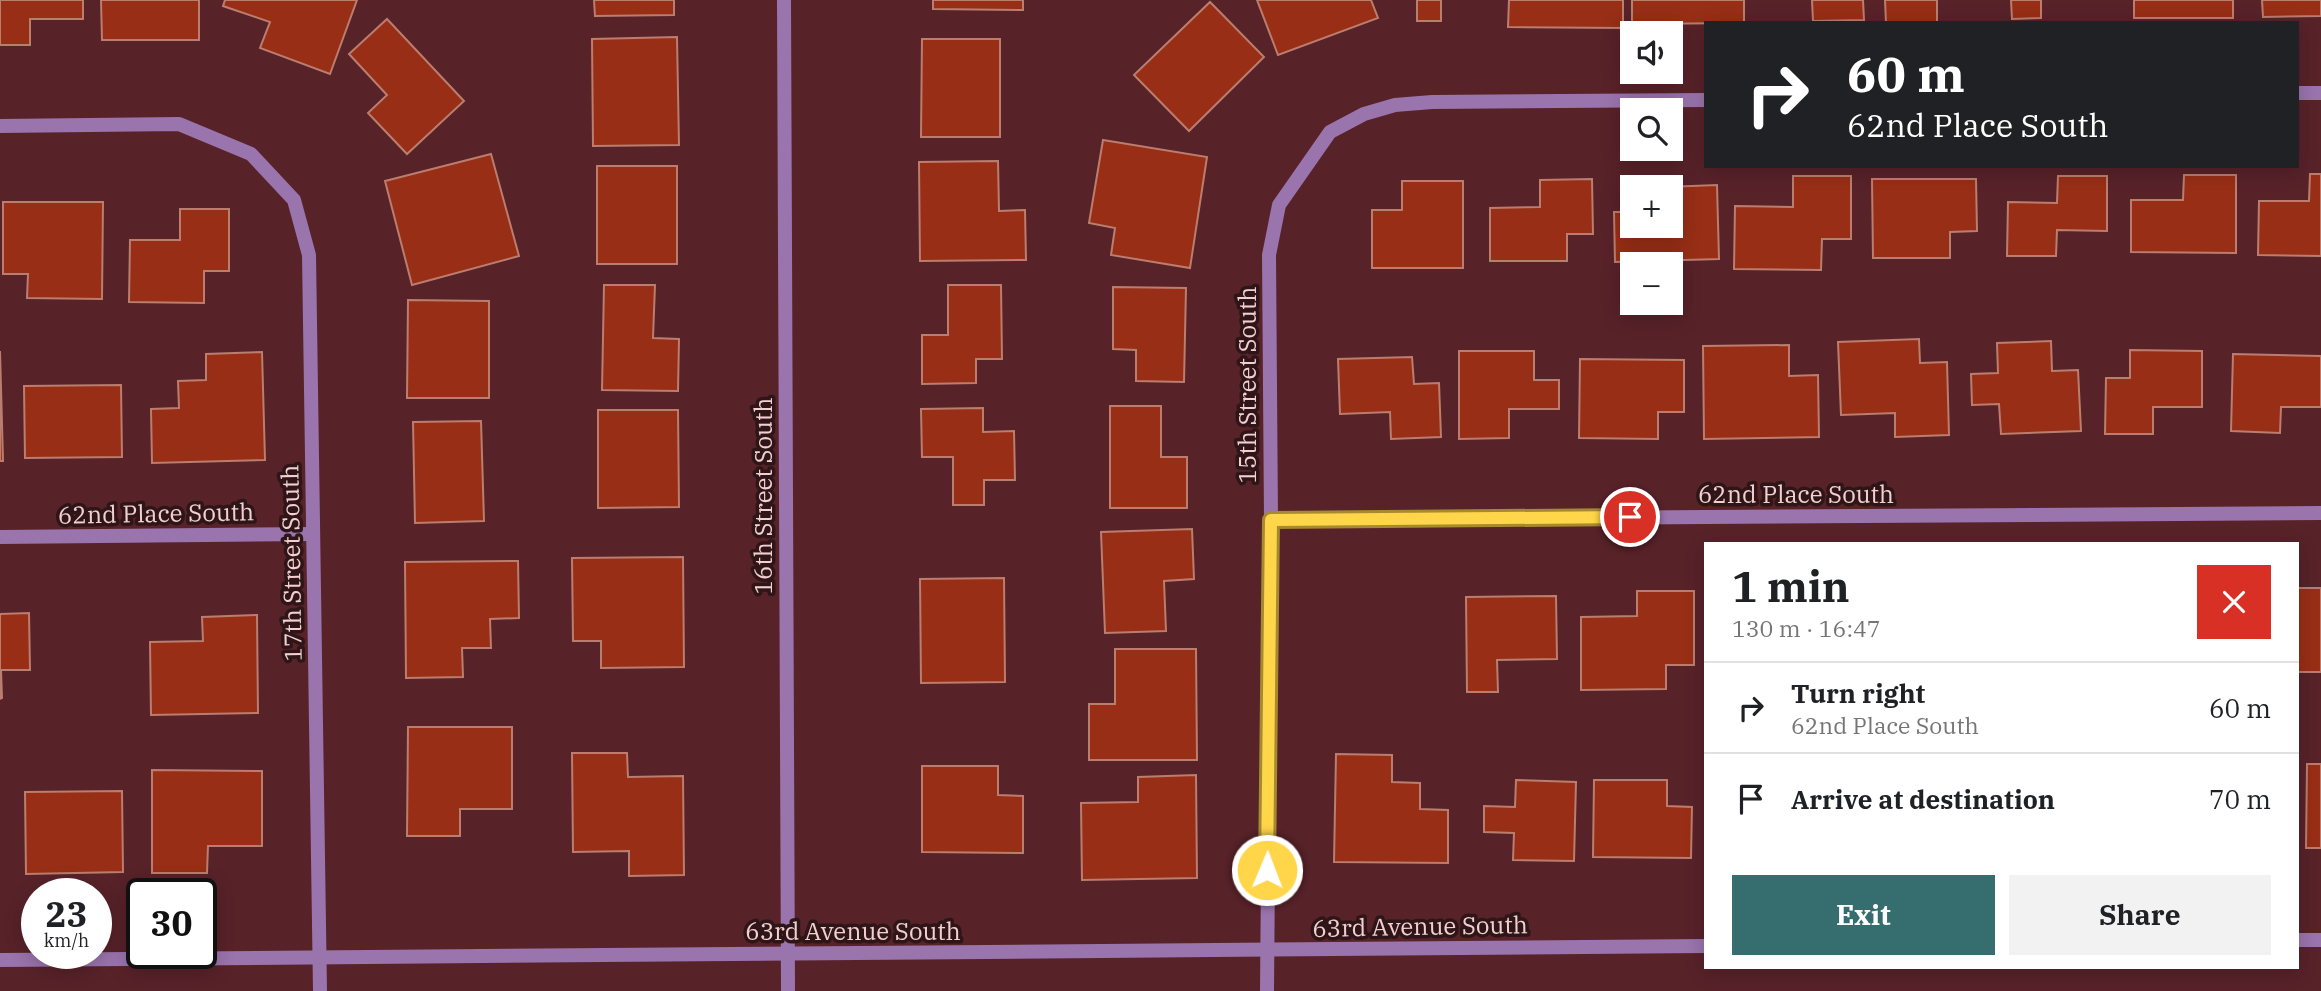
<!DOCTYPE html>
<meta charset="utf-8">
<style>
:root{--surface:#fff;--page:#f2f2f2;--text:#202124;--muted:#757577;--line:#e0e0e0;--accent:#366e70}
body{margin:0;font-family:"IBM Plex Serif",serif;background:var(--page);color:var(--text);height:100vh;display:flex;flex-direction:column;font-size:26px;white-space:nowrap}
*{box-sizing:border-box;margin:0}
p{font-size:23px;color:var(--muted)}
.icon{flex:none;width:38px;height:38px;fill:none;stroke:currentColor;stroke-width:2;stroke-linecap:round;stroke-linejoin:round}
.map{position:relative;flex:1;overflow:hidden}
.panel{position:absolute;left:1704px;top:542px;width:595px;height:427px;display:flex;flex-direction:column;background:var(--surface);border-radius:0px;box-shadow:0 4px 18px #0003}
.panel>*{flex:none}
.banner{position:absolute;left:1704px;top:21px;width:595px;height:147px;border-radius:0px;box-shadow:0 4px 18px #0003;background:#202124;color:#fff;overflow:hidden}
.buttons{position:absolute;left:1620px;top:21px;display:grid;gap:14px}
.buttons a{display:grid;place-items:center;width:63px;height:63px;border-radius:0px;background:var(--surface);box-shadow:0 4px 18px #0003;font-size:35px}
.speed{position:absolute;left:21px;top:878px;display:flex;gap:14px;font-size:35px;font-weight:700;text-align:center}
.speed>*{display:grid;place-content:center;width:91px;height:91px;border-radius:50%;background:var(--surface);box-shadow:0 4px 18px #0003;line-height:1}
.speed small{font-size:18px;font-weight:400}
.speed .limit{border:4px solid #111;border-radius:10px;background:#fff;color:#111}
.pin{position:absolute;display:grid;place-items:center;width:60px;height:60px;color:#fff;margin:-30px;border:4px solid #fff;border-radius:50%;box-shadow:0 2px 7px #0007}
.me{position:absolute;width:77px;margin:-38px;rotate:1deg;stroke-linejoin:round;filter:drop-shadow(0 0 5px #0008)}
.turn{display:flex;align-items:center;gap:24px;height:147px;padding:0 28px;font-size:32px}
.turn .icon{width:91px;height:91px;stroke-width:2.5}
.turn b{display:block;font-size:49px;line-height:60px}
.round{display:grid;place-items:center;flex:none;width:74px;height:74px;border-radius:0px;background:var(--page)}
.head{display:flex;align-items:center;justify-content:space-between;height:119px;padding:0 28px}
h1{font-size:42px;font-weight:700;line-height:52px}
.button{display:flex;gap:14px;margin-top:auto;padding:14px 28px}
.button a{flex:1;height:80px;border-radius:0px;background:var(--accent);color:#fff;font-size:28px;font-weight:700;line-height:80px;text-align:center}
.button a+a{background:var(--page);color:var(--text)}
ul{padding:0;list-style:none}
li{display:flex;align-items:center;gap:21px;height:91px;padding:0 28px;border-top:2px solid var(--line)}
li div{flex:1}
li b{display:block;font-size:26px}
li em{font-style:normal}
.map>svg:first-child{display:block}
.building{fill:#982e16;stroke:#bb7d6e;stroke-width:2}
.lines{fill:none;stroke-linecap:round;stroke-linejoin:round}
.minor{stroke:#9a74ad;stroke-width:14}
.tertiary{stroke:#9a74ad;stroke-width:14}
.route-casing{stroke:#a68a30;stroke-width:18}
.route{stroke:#ffd54a;stroke-width:12}
.labels{text-anchor:middle;dominant-baseline:central;stroke-width:7;stroke-linejoin:round;paint-order:stroke}
.street-label{font-size:24px;fill:#f3cfd1;stroke:#2e1518}
</style>
<div class="map">
<svg width="2321" height="991" viewBox="0 0 2321 991">
<rect width="100%" height="100%" fill="#582229"/>
<g class="building">
<polygon points="0,0 83,0 83,19 30,19 30,45 0,45"/>
<polygon points="101,0 199,0 199,40 102,40"/>
<polygon points="225,0 357,0 330,74 260,48 270,22 223,6"/>
<polygon points="594,0 674,0 674,15 595,16"/>
<polygon points="933,0 1023,0 1023,10 933,9"/>
<polygon points="1257,0 1371,0 1378,18 1278,55"/>
<rect x="1417" y="0" width="24" height="21"/>
<polygon points="1509,0 1623,0 1623,28 1508,27"/>
<polygon points="1632,0 1744,0 1744,23 1632,24"/>
<polygon points="1812,0 1863,0 1864,20 1813,21"/>
<polygon points="1885,0 1937,0 1937,23 1886,23"/>
<polygon points="2011,0 2041,0 2041,18 2012,19"/>
<rect x="2134" y="0" width="99" height="18"/>
<polygon points="2262,0 2321,0 2321,16 2263,17"/>
<polygon points="1210,2 1264,57 1189,131 1134,75"/>
<polygon points="387,19 464,101 407,154 368,113 387,95 349,54"/>
<polygon points="677,37 679,145 593,146 592,39"/>
<polygon points="922,39 1000,39 1000,137 921,137"/>
<polygon points="1103,140 1207,157 1190,268 1111,255 1115,228 1089,223"/>
<polygon points="491,154 519,256 412,285 385,181"/>
<polygon points="998,161 999,211 1025,210 1026,260 920,261 919,162"/>
<rect x="597" y="166" width="80" height="98"/>
<polygon points="2310,174 2321,174 2321,256 2258,255 2259,201 2309,201"/>
<polygon points="2184,175 2236,175 2236,253 2131,252 2131,200 2183,200"/>
<polygon points="1793,176 1851,176 1851,239 1822,239 1821,270 1734,269 1735,206 1793,207"/>
<polygon points="2058,176 2107,176 2107,231 2057,230 2056,256 2007,256 2008,202 2057,203"/>
<polygon points="1592,179 1593,234 1567,234 1567,261 1490,261 1490,208 1540,207 1540,180"/>
<polygon points="1872,179 1976,179 1977,231 1950,232 1950,258 1873,258"/>
<polygon points="1402,181 1463,181 1463,268 1372,268 1372,210 1402,210"/>
<polygon points="1717,185 1719,259 1615,262 1614,212 1633,212 1633,226 1671,226 1671,187 1665,187"/>
<polygon points="3,202 103,202 102,299 27,298 28,274 3,274"/>
<polygon points="180,209 229,209 229,271 204,271 204,303 129,302 130,240 180,240"/>
<polygon points="604,285 655,285 653,338 679,339 678,391 602,390"/>
<polygon points="948,285 1001,285 1002,359 976,359 976,383 922,384 922,335 948,335"/>
<polygon points="1113,287 1186,288 1184,382 1136,381 1136,350 1113,349"/>
<polygon points="408,300 489,301 489,398 407,398"/>
<polygon points="1919,339 1920,363 1947,362 1949,435 1895,437 1895,413 1841,415 1838,342"/>
<polygon points="2051,341 2052,371 2078,370 2081,431 2001,434 1999,404 1972,405 1971,374 1998,373 1997,343"/>
<polygon points="1789,345 1789,376 1818,375 1819,437 1704,439 1703,346"/>
<polygon points="2130,350 2202,351 2202,407 2153,407 2153,434 2105,434 2106,378 2130,378"/>
<polygon points="0,351 3,461 0,461"/>
<polygon points="1459,351 1534,351 1534,380 1559,380 1559,409 1509,409 1509,438 1459,439"/>
<polygon points="262,352 265,460 152,463 151,409 179,408 178,381 206,380 206,354"/>
<polygon points="2233,354 2321,356 2321,407 2281,407 2280,433 2231,431"/>
<polygon points="1412,357 1414,384 1439,383 1441,437 1391,439 1390,412 1340,414 1338,359"/>
<polygon points="1580,359 1684,360 1684,412 1658,412 1658,439 1579,438"/>
<polygon points="121,385 122,457 25,458 24,386"/>
<polygon points="1110,406 1161,406 1161,457 1187,457 1187,508 1110,508"/>
<polygon points="983,408 983,432 1014,431 1015,480 984,480 984,505 953,505 953,457 922,457 921,409"/>
<polygon points="598,410 678,410 679,507 598,508"/>
<polygon points="481,421 484,521 415,523 413,422"/>
<polygon points="1192,529 1194,579 1164,581 1166,631 1105,633 1101,532"/>
<polygon points="683,557 684,667 601,668 601,641 573,641 572,558"/>
<polygon points="518,561 519,618 490,619 491,648 462,648 463,677 406,678 405,562"/>
<polygon points="1004,578 1005,682 921,683 920,579"/>
<rect x="2298" y="588" width="23" height="84"/>
<polygon points="1637,591 1694,591 1694,665 1666,665 1666,689 1581,690 1581,617 1637,616"/>
<polygon points="1556,596 1557,659 1497,660 1498,692 1467,692 1466,597"/>
<polygon points="29,613 30,670 1,670 2,698 0,699 0,614"/>
<polygon points="257,615 258,713 151,715 150,642 203,641 202,617"/>
<polygon points="1115,649 1196,649 1197,760 1089,760 1089,704 1115,704"/>
<polygon points="408,727 512,727 512,809 460,809 460,836 407,836"/>
<polygon points="572,753 627,753 628,777 683,776 684,875 629,876 629,851 573,852"/>
<polygon points="1336,754 1392,755 1392,782 1420,783 1420,809 1448,810 1448,863 1334,862"/>
<polygon points="2307,764 2321,764 2321,848 2306,848"/>
<polygon points="922,766 998,766 998,795 1023,796 1023,853 922,852"/>
<polygon points="152,770 262,771 262,846 208,846 207,873 152,873"/>
<polygon points="1196,775 1197,878 1082,880 1081,803 1138,802 1138,777"/>
<polygon points="1516,780 1576,782 1574,861 1513,860 1514,833 1484,832 1484,806 1515,807"/>
<polygon points="1594,780 1667,780 1667,806 1692,807 1691,858 1593,857"/>
<polygon points="122,791 123,872 26,874 25,792"/>
</g>
<g class="lines">
<g class="minor">
<polyline points="2298,93 2321,93"/>
<polyline points="0,126 179,124 251,154 294,200 309,255 320,991"/>
<polyline points="1271,520 2321,513"/>
<polyline points="0,537 313,534"/>
<polyline points="2298,940 2321,940"/>
<polyline points="0,960 1706,946"/>
<polyline points="1267,991 1271,520 1269,255 1279,205 1330,132 1364,114 1395,105 1432,102 1706,100"/>
</g>
<polyline class="tertiary" points="784,0 788,991"/>
</g>
<g class="lines">
<g class="route-casing">
<polyline id="route" points="1267,870 1271,520 1630,517"/>
</g>
<use href="#route" class="route"/>
</g>
<g class="labels">
<g class="street-label">
<text transform="translate(1247 385) rotate(-90)">15th Street South</text>
<text x="1796" y="494">62nd Place South</text>
<text transform="translate(763 496) rotate(-90)">16th Street South</text>
<text transform="translate(156 513) rotate(-1)">62nd Place South</text>
<text transform="translate(291 563) rotate(-91)">17th Street South</text>
<text transform="translate(1420 926) rotate(-1)">63rd Avenue South</text>
<text x="853" y="931">63rd Avenue South</text>
</g>
</g>
</svg>
<div class="buttons">
<a><svg class="icon" aria-label="sound" viewBox="0 0 24 24"><path d="M4 9h4l5-4v14l-5-4H4zM17 9q2 3 0 6"/></svg></a>
<a><svg class="icon" aria-label="search" viewBox="0 0 24 24"><circle cx="10" cy="10" r="6"/><path d="M15 15l6 6"/></svg></a>
<a>+</a>
<a>−</a>
</div>
<div class="speed"><div>23<small>km/h</small></div><div class="limit">30</div></div>
<div class="pin" style="left:1630px;top:517px;background:#d93025"><svg class="icon" aria-label="arrive" viewBox="0 0 24 24"><path d="M6 21V4h12l-3 4 3 4H6"/></svg></div>
<svg class="me" style="left:1267px;top:870px" viewBox="-20 -20 40 40"><circle r="17" fill="#ffd54a" stroke="#fff" stroke-width="3"/><path d="M0-11L8 9 0 5-8 9z" fill="#fff"/></svg>
<div class="banner">
<div class="turn"><svg class="icon" aria-label="right" viewBox="0 0 24 24"><path d="M7 20v-9h11M14 6l5 5-5 5"/></svg><div><b>60 m</b>62nd Place South</div></div>
</div>
<section class="panel">
<div class="head"><div><h1>1 min</h1><p>130 m · 16:47</p></div><a class="round" style="background:#d93025;color:#fff"><svg class="icon" aria-label="close" viewBox="0 0 24 24"><path d="M6 6l12 12M18 6L6 18"/></svg></a></div>
<ul>
<li><svg class="icon" aria-label="right" viewBox="0 0 24 24"><path d="M7 20v-9h11M14 6l5 5-5 5"/></svg><div><b>Turn right</b><p>62nd Place South</p></div><em>60 m</em></li>
<li><svg class="icon" aria-label="arrive" viewBox="0 0 24 24"><path d="M6 21V4h12l-3 4 3 4H6"/></svg><div><b>Arrive at destination</b></div><em>70 m</em></li>
</ul>
<div class="button"><a>Exit</a><a>Share</a></div>
</section>
</div>
